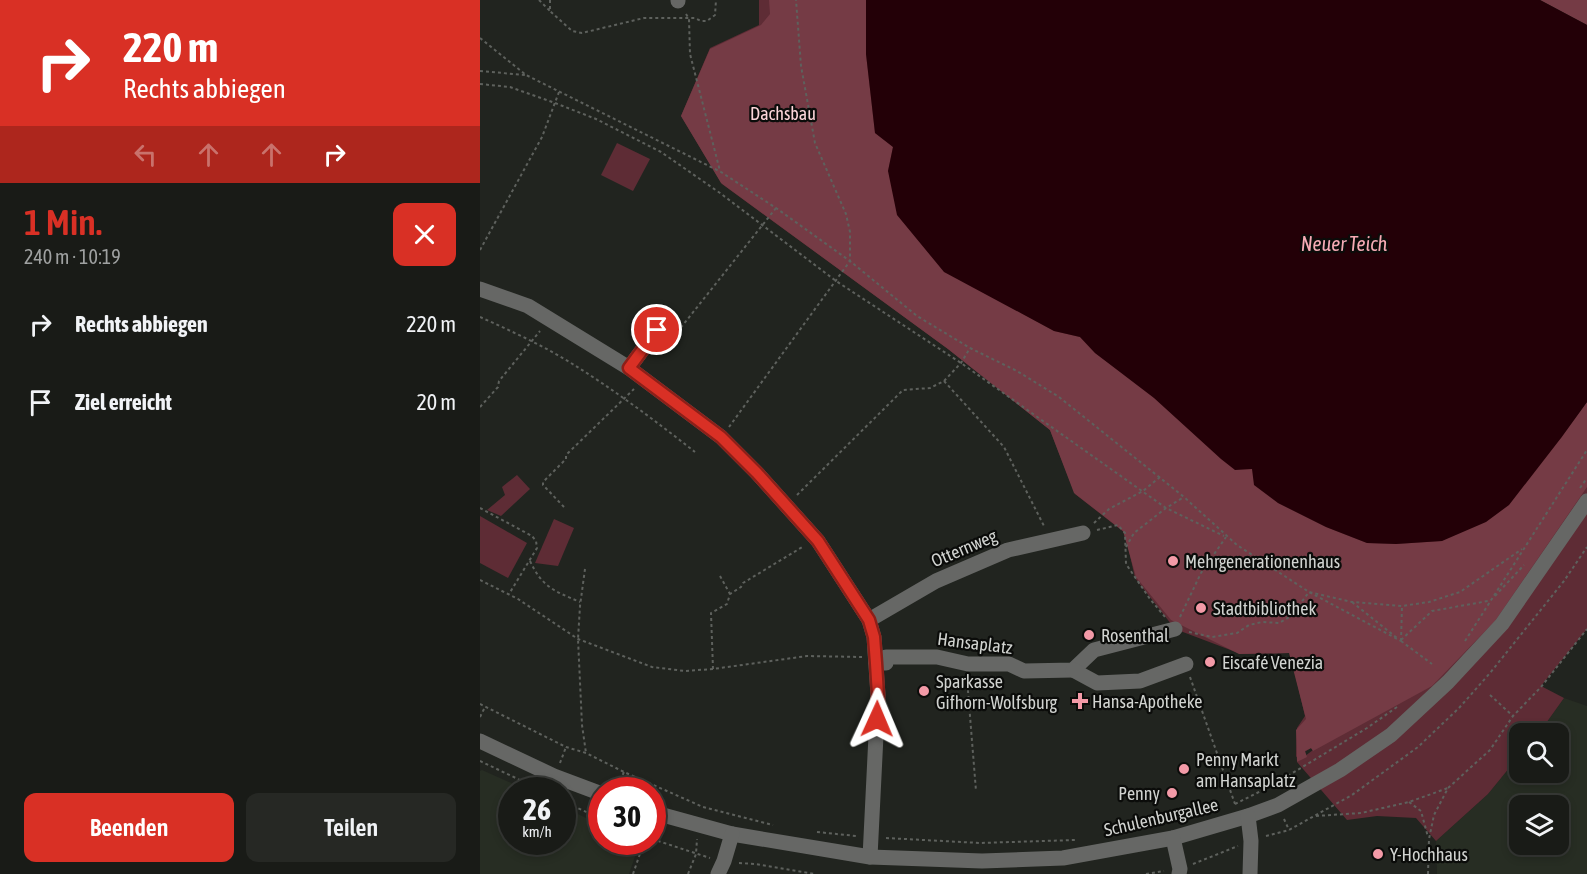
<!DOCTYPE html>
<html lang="de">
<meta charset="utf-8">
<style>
:root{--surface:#191b17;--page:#262824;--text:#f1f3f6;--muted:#9fa1a1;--line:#373936;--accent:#d93025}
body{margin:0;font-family:"Asap Condensed",sans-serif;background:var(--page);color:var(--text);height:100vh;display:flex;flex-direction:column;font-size:22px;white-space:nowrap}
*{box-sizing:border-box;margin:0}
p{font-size:20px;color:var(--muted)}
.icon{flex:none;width:33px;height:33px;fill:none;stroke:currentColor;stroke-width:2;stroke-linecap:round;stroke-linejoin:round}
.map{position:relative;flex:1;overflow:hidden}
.drawer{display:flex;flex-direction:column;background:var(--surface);width:480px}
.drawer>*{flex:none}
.banner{background:#d93025;color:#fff;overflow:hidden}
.buttons{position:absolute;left:1029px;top:723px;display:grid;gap:12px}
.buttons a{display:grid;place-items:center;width:60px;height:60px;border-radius:12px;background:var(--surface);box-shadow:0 3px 9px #0003,0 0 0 2px var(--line);font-size:30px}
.speed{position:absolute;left:18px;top:777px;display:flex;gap:12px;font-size:30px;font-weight:700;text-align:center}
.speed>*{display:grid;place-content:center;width:78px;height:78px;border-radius:50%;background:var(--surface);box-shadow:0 3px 9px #0003,0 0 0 2px var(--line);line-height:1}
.speed small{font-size:15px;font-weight:400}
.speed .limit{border:9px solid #d22;background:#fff;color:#111}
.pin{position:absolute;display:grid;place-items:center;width:51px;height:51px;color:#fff;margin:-26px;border:3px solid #fff;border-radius:50%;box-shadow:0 2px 6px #0007}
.me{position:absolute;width:66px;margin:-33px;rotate:1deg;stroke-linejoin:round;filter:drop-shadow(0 0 4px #0008)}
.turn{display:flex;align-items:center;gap:21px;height:126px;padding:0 24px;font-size:27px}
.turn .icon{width:78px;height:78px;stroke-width:2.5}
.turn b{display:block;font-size:42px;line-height:51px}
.lanes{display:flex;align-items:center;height:57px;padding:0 24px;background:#0003;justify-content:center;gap:30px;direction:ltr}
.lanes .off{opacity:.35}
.round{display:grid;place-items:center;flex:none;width:63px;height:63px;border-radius:12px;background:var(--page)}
.head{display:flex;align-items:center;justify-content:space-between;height:102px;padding:0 24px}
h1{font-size:36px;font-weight:600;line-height:45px;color:var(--accent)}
.button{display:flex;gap:12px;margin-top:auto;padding:12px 24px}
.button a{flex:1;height:69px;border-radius:12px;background:var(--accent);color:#fff;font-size:24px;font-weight:600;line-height:69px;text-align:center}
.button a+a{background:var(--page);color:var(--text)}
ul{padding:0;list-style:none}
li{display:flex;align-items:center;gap:18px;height:78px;padding:0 24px}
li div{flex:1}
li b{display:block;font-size:22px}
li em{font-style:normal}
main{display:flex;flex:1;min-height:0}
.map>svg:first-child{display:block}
.built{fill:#272d23;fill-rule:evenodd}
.green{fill:#5e2c35}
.forest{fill:#753b45}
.water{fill:#230007}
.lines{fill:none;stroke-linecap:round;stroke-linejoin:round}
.path{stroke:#5e615d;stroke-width:2;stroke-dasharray:3 3;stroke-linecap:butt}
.minor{stroke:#666765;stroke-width:15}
.route-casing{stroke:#8d1f18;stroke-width:15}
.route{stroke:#d93025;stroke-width:10}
.poi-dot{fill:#f39aa7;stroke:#0b0c0a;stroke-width:2}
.labels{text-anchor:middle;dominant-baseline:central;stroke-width:4.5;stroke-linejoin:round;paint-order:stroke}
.park-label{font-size:18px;fill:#fdd6da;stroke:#0b0c0a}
.street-label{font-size:18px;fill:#d1d3d0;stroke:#0b0c0a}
.poi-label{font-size:18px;fill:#d1d3d0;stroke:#0b0c0a;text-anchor:start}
.water-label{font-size:20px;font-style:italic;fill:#f6abb5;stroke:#0b0c0a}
</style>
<main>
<section class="drawer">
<div class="banner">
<div class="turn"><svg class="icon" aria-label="right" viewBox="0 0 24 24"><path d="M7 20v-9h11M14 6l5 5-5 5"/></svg><div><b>220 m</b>Rechts abbiegen</div></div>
<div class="lanes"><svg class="icon off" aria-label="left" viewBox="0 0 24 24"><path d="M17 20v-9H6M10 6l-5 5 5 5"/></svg><svg class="icon off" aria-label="ahead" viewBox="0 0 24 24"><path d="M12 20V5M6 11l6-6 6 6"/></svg><svg class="icon off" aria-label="ahead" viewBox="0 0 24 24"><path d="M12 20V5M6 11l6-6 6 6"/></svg><svg class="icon" aria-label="right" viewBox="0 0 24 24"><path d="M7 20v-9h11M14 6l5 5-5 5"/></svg></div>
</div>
<div class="head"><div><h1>1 Min.</h1><p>240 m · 10:19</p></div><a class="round" style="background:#d93025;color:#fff"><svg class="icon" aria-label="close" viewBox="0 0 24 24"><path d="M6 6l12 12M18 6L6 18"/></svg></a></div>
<ul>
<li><svg class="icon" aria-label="right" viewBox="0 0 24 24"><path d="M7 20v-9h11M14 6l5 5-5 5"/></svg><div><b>Rechts abbiegen</b></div><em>220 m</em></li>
<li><svg class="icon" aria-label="arrive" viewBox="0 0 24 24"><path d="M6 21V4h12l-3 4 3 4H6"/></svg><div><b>Ziel erreicht</b></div><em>20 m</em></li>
</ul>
<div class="button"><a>Beenden</a><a>Teilen</a></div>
</section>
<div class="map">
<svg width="1107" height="874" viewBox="0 0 1107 874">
<rect width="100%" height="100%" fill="#21241f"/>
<g class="built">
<path d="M1084,698l23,8v168h-150l-1,-33 52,-47 31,-38 1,16h38v-38l-19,-1zM1040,806h38v38h-38z"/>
<polygon points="2,770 47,790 32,790 32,842 82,842 83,807 121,825 122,842 160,842 149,874 0,874 0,771"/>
</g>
<g class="green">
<polygon points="279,0 386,0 386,54 1029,505 1107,402 1107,629 1061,686 1084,698 1059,733 1040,734 1039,756 1008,794 956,841 936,818 897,816 867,820 817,762 833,750 831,748 816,757 817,728 825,716 810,653 761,654 695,629 655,578 645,533 595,494 570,430 468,349 242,184 201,116 230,48 279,25"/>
<polygon points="137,143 170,159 153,191 121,175"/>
<polygon points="37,475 50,489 21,516 7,510 25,495 22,487"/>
<polygon points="0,516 47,543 28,578 0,563"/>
<polygon points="74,519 94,528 78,566 55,563"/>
</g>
<g class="forest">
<polygon points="289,0 386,0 386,54 395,133 413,147 408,171 541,313 574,331 600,337 615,353 772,468 798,503 846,527 887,543 916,544 962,541 1081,438 1107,402 1107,487 1015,621 952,686 833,751 831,748 825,751 827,757 817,762 816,730 826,719 809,653 759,654 691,620 656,577 643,531 594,493 570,430 468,349 241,183 201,116 230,49 281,25 290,14"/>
<polygon points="1060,0 1107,0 1107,25"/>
</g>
<polygon class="water" points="386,0 1060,0 1107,25 1107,402 1081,438 1029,505 1006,522 962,541 916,544 887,543 846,527 798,503 774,485 772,469 755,470 741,459 674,398 615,353 600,337 574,331 464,272 417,215 408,171 413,147 395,133 386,54"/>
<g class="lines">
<g class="path">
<polyline points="59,0 70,11"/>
<polyline points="70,0 70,11 92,31 102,33 164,18 215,18 221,21 227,21 235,15 236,0"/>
<polyline points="206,14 209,19 210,54 240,171"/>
<polyline points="0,38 46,75 241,172 296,208 370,261 437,316 490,348 537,371 579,397 704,497 757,545 829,592 921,641"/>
<polyline points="0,71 45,75"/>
<polyline points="0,84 30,87 75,103 116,119 181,152 240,193 356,281 481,363 686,508 744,536"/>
<polyline points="0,250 62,137 79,92"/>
<path d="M0,317c31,14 62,28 91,46 42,26 86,59 124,89"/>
<polyline points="189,339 191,340 296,208"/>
<polyline points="464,381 524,447 565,528"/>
<polyline points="0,407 18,387 19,381 60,331"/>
<polyline points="249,427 370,261 370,232 366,214 335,143 321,66 316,0"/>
<polyline points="1100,488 1107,478"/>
<polyline points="317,495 423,390 450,388 464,381 481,363 490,348"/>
<polyline points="84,507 63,485 63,482 86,459 86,455 154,389"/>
<polyline points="0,508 52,536 56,541 57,548 29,594"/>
<polyline points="614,523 629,509 663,491 680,477"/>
<polyline points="617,530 638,525 645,533 646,564 670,599 685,617"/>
<polyline points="646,547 654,533 686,508 704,497"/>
<path d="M50,561c12,26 24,30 50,41"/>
<polyline points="105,569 100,606 98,639 102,725 106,753"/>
<polyline points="240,576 250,594"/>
<polyline points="0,580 38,599 98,639 172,667 205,671 233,669 327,656 382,657"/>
<polyline points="1015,596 1044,565"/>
<polyline points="872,602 917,638"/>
<polyline points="700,617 721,573 746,537"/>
<polyline points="709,632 732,637 757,633 769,625 782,622 799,623 811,616 829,592 872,602 922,606 949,602 980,592 1042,549"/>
<polyline points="921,640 952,611 1008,601"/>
<polyline points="921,641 952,664"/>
<polyline points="921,641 922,606"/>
<polyline points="985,641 1107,450"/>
<polyline points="233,669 231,613 247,604 250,594 261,587 263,583 324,546"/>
<polyline points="710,677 755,804"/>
<polyline points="488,678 488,691 496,791"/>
<polyline points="1010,695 1033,716"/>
<polyline points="0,704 86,747 106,753 144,772 223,807 293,825"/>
<polyline points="0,717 5,707"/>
<polyline points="0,761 61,790"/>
<polyline points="80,763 86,747"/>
<polyline points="138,786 144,772"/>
<polyline points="82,801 122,819"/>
<polyline points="929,802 941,811 948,837"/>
<polyline points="755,804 791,786 887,728 917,707"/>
<polyline points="836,816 881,813 929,802 968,788"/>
<polyline points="804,819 809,830"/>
<polyline points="337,832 376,836"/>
<polyline points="786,836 809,830 872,795 938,747 979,708 1010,673 1084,581 1107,547"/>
<polyline points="406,838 500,843 595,840"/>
<polyline points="172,839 230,858"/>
<polyline points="259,863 275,864 335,874"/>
<polyline points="713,864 758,846"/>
<polyline points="153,874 164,842"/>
<polyline points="208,874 216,854 217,839"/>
<polyline points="666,874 684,871"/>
<polyline points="948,874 949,839 954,815 968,788 1010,750 1033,716 1061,687 1107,629"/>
</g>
<g class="minor">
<polyline points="198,1 198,0"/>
<polyline points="0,289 48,306 149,368 241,437 277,473 338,541 389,620 394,637 398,695 390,857"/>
<polyline points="149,368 177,330"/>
<polyline points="389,620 456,581 528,550 603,533"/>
<polyline points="396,663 406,663 406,657 457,657 488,664 529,664 544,671 593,670 614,650 695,629"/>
<polyline points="593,670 617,683 660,681 706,664"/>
<polyline points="0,741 74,776 122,794"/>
<polyline points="172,812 252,834 390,857 502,861 583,858 693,838 768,816 798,805 860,770 911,735 968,682 1022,624 1107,501"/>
<polyline points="768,816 771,841 770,874"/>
<polyline points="693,838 700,869 699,874"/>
<polyline points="238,874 244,861 252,834"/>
</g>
</g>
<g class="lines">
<g class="route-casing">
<polyline id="route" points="177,330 149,368 241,437 277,473 338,541 389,620 394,637 396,663 398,695 397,719"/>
</g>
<use href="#route" class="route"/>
</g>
<g class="poi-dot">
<circle cx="693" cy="561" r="6"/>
<circle cx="721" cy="608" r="6"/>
<circle cx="609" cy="635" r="6"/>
<circle cx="730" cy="662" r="6"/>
<circle cx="444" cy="691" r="6"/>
<path d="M597 692h6v6h6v6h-6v6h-6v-6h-6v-6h6z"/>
<circle cx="704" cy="769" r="6"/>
<circle cx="692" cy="793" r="6"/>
<circle cx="898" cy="854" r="6"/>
</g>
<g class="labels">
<g class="park-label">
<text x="303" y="113">Dachsbau</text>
</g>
<g class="street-label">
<text transform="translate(484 548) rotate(-23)">Otternweg</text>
<text transform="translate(495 643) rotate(7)">Hansaplatz</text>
<text transform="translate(681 817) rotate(-13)">Schulenburgallee</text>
</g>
<g class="poi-label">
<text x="705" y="561">Mehrgenerationenhaus</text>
<text x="733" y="608">Stadtbibliothek</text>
<text x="621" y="635">Rosenthal</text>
<text x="742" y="662">Eiscafé Venezia</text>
<text x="456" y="681">Sparkasse<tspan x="456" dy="21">Gifhorn-Wolfsburg</tspan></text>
<text x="612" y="701">Hansa-Apotheke</text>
<text x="716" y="759">Penny Markt<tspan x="716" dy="21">am Hansaplatz</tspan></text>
<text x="680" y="793" text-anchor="end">Penny</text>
<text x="910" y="854">Y-Hochhaus</text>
</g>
<g class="water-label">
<text x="864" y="243">Neuer Teich</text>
</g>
</g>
</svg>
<div class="buttons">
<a><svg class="icon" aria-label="search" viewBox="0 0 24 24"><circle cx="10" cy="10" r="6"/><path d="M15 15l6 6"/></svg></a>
<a><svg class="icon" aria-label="layers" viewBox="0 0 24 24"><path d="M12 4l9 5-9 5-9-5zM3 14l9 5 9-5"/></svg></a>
</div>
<div class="speed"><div>26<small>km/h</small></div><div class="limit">30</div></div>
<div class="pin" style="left:177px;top:330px;background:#d93025"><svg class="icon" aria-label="arrive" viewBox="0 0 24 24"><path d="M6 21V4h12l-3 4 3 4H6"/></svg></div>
<svg class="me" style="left:397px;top:719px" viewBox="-20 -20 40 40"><path d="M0-17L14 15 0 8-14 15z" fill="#d93025" stroke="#fff" stroke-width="4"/></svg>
</div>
</main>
